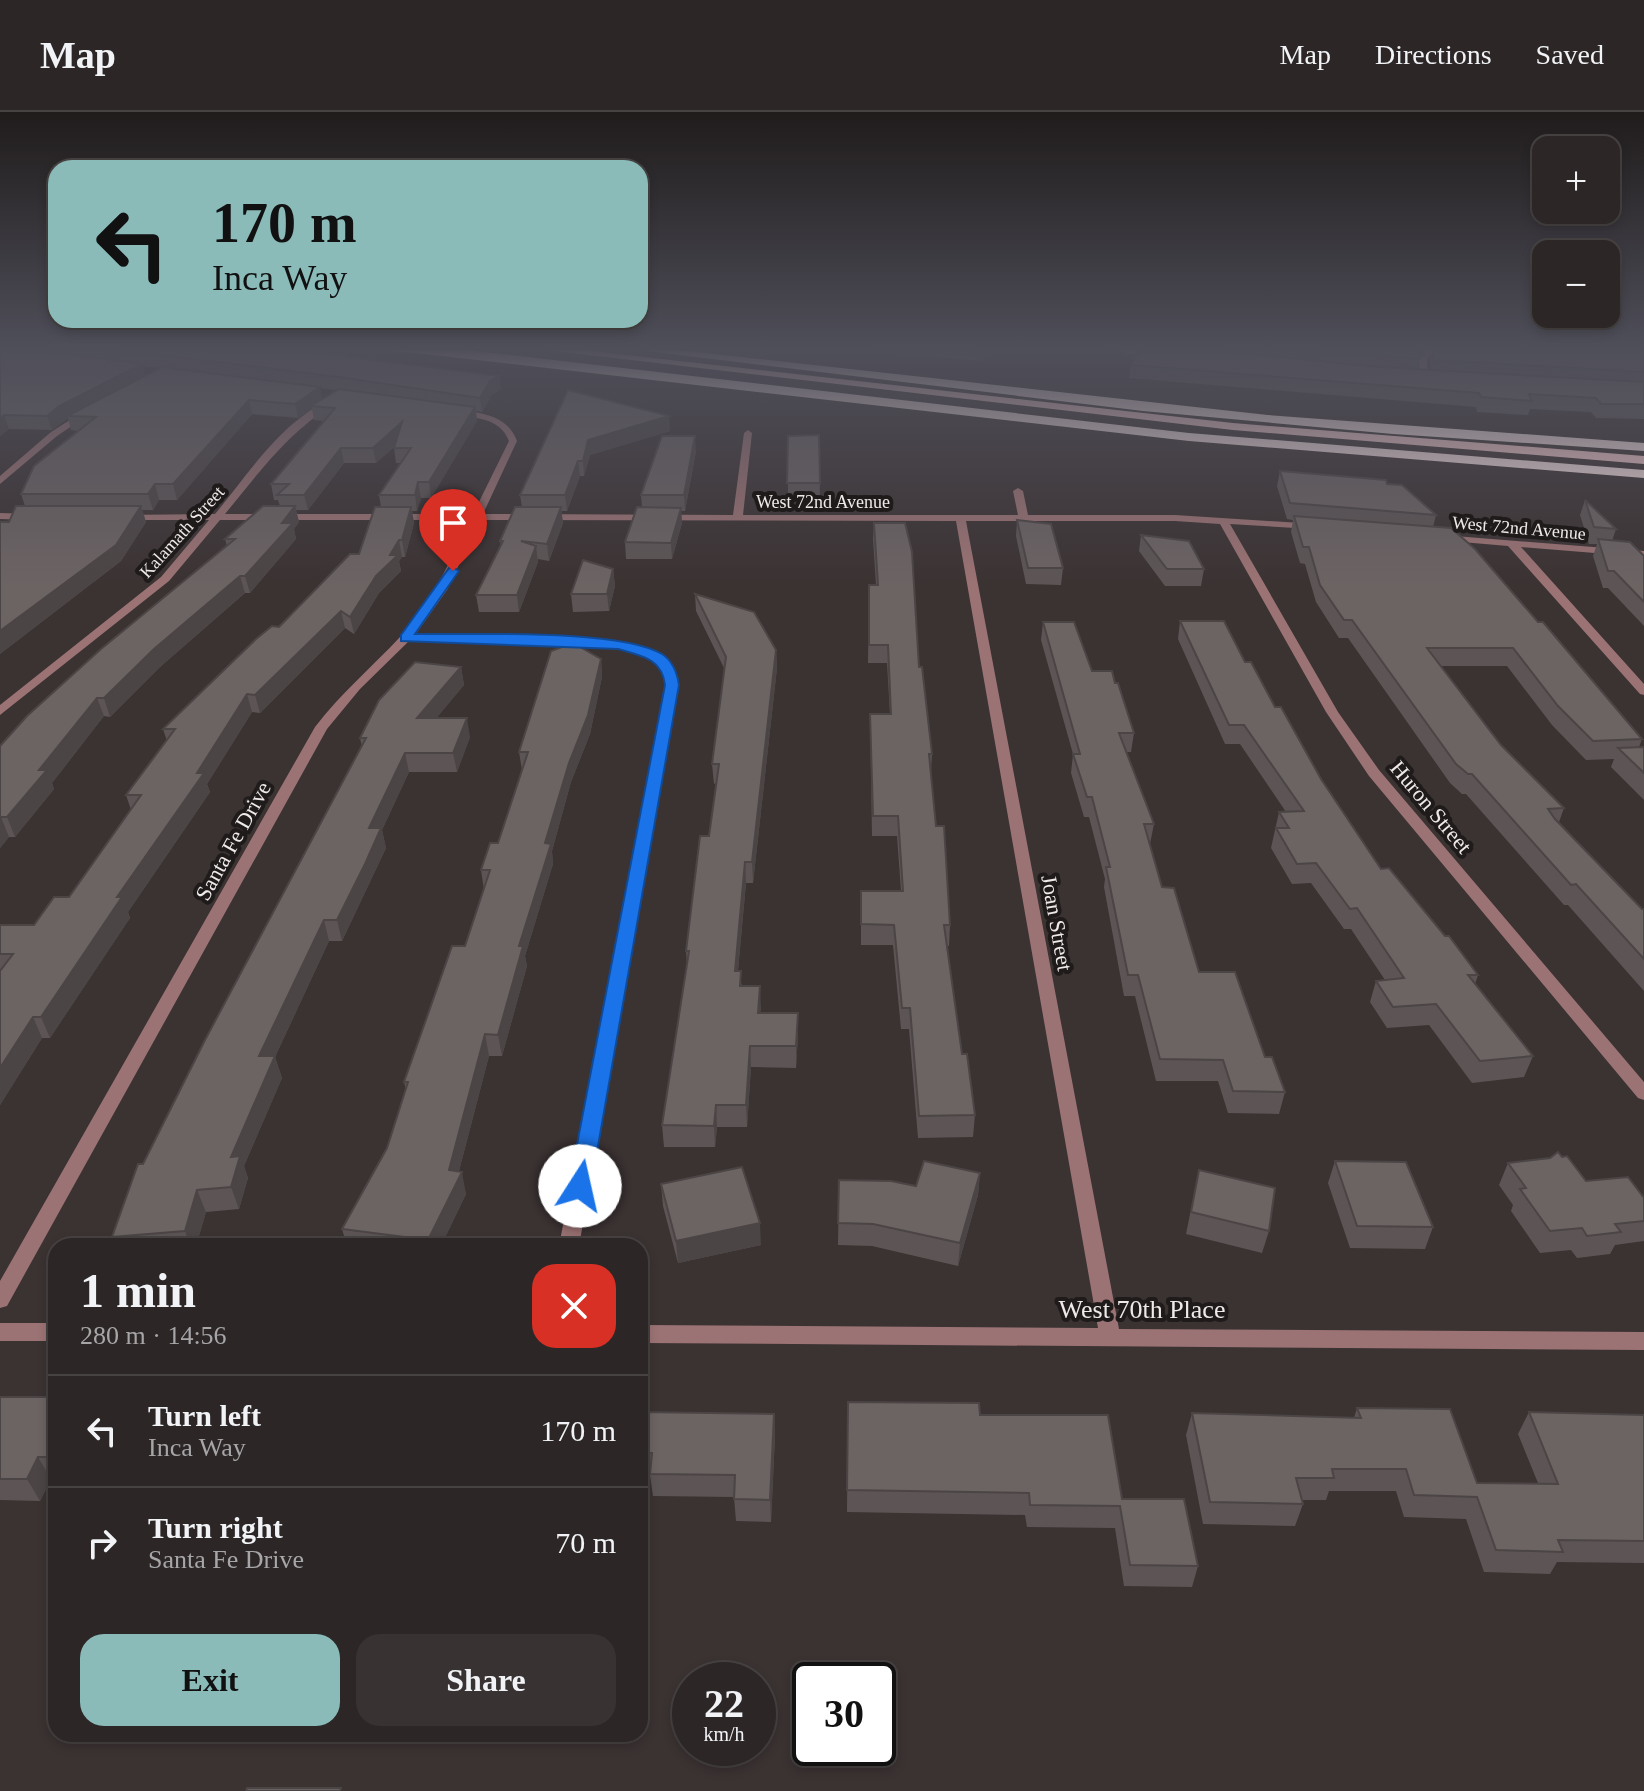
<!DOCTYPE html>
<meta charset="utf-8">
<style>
:root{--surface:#2c2626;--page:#383232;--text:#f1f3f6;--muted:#a6a5a7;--line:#484343;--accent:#8bbbb9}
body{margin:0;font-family:Georgia,serif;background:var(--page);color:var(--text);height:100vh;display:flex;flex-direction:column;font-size:30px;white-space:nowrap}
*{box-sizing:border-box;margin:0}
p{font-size:26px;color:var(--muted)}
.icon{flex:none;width:44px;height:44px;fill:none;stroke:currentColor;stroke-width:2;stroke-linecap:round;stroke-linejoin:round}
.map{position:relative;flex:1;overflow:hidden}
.sheet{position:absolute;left:48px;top:1126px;width:600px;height:504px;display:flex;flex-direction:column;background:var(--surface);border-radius:24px;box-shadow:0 4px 12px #0003,0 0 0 2px var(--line)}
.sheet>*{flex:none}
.hud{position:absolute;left:48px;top:48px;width:600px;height:168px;border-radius:24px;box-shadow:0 4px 12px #0003,0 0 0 2px var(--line);background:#8bbbb9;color:#111;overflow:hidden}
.fabs{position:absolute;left:1532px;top:24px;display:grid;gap:16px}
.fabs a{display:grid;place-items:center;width:88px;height:88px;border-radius:16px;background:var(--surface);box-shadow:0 4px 12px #0003,0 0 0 2px var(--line);font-size:40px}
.speed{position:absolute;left:672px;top:1550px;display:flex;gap:16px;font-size:40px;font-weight:700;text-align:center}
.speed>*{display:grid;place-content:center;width:104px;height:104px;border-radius:50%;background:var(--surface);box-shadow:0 4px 12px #0003,0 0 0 2px var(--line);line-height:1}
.speed small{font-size:20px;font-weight:400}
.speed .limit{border:4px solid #111;border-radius:12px;background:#fff;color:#111}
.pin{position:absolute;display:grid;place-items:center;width:68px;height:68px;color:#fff;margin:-82px -34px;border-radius:50% 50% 50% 0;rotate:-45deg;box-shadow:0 0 8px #0007}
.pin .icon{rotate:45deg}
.me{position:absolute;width:88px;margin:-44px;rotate:10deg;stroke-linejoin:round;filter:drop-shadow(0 0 6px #0008)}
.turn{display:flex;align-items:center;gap:28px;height:168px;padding:0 32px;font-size:36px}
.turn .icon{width:104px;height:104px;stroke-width:2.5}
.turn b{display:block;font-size:56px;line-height:68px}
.round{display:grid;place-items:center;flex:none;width:84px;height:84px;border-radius:24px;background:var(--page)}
.head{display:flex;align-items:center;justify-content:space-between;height:136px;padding:0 32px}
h1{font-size:48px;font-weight:600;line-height:60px}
.cta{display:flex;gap:16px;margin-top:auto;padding:16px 32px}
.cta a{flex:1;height:92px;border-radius:24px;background:var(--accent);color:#111;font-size:32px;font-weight:600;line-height:92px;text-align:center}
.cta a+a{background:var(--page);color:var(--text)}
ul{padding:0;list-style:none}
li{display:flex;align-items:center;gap:24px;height:112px;padding:0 32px;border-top:2px solid var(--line)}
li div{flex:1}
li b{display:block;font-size:30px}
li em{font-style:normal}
header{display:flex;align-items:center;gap:48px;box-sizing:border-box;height:112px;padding:0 40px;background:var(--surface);border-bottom:2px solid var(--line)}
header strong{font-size:38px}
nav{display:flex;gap:44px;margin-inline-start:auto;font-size:28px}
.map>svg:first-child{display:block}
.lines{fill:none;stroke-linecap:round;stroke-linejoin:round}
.minor{fill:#9c7374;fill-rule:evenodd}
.trunk{fill:#f8cbcc;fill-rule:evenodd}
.motorway{fill:#f7e1e1;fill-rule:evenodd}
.wall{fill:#5d5555;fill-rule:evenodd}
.shaded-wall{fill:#4c4545}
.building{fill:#6c6363;stroke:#4c4545;stroke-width:2}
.route{fill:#1a73e8;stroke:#114b97;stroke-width:2}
.labels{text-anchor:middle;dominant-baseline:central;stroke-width:8;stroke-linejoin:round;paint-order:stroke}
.far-street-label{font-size:18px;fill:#efe9e9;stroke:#1f1b1b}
.street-label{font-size:22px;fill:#efe9e9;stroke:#1f1b1b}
.near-street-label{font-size:26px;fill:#efe9e9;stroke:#1f1b1b}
</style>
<header>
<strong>Map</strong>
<nav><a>Map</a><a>Directions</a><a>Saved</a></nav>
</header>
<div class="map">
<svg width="1644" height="1679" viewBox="0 0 1644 1679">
<rect width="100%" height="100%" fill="#3b3232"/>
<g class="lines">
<g class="minor">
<polygon points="1105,238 1135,238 1160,243 1156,245"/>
<polygon points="1427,238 1435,238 1427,248 1428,267 1424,269 1420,267 1419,248"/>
<path d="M330,288l4,3 -1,2c-45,27 -75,69 -108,109h248l36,-73c-9,-24 -35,-23 -57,-27v-4l3,-1c25,4 52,5 62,32l-34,73 250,1 11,-82 4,-3 4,3 -9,82h275l-5,-24 5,-3 5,3 5,24h147l141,9 1,2 -5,3 -82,-5 108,188 41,58 265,312v18l-6,-2 -269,-322 -43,-64 -106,-188 -45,-3h-209l153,808 525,3v18l-1004,-7v-18l458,3 -142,-807 -476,-1 -33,70 -32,45c52,0 212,-8 251,22 8,7 10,18 12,28l-99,561h-20l107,-561c-1,-8 -2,-17 -9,-22 -33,-29 -199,-21 -248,-22l-49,48 -33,40 -320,577 -7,2v-27l315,-554c25,-33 57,-60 85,-90 32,-34 50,-76 70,-117h-250l-51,61 -169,134v-10l161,-128 48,-57h-86l-4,-1v-4l96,-1c33,-39 66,-93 115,-114z"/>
<polygon points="84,299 91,301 57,324 0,372 0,364 51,320"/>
<polygon points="0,401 32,402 37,405 32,408 0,407"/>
<polygon points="1442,423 1644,439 1644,445 1521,435 1644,572 1644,583 1640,582 1508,434 1438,428 1437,426"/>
<rect x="0" y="1211" width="56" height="18"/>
</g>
<polygon class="trunk" points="546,238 582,238 1233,311 1644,344 1644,352 1233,318"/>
<g class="motorway">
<polygon points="389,238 466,238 1189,321 1644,358 1644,366 1189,329"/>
<polygon points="639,238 677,238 1268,303 1644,331 1644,339 1393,322 1143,299"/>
</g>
</g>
<g class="wall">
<path d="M0,238h294l207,39 -9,6 -10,17 -6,-1 1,10 -46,77h-10l-4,13h-5l2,12 -9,34h-3l-3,4 2,10 -22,22 -25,41 -9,-6 -85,85 -8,-1 -45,72 3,8 -82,120 2,6 -80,120h-8l-42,67v-180h34l35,-28 62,-87 -5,-15 41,-54 -4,-12 196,-175 22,-47 -2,-12 22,-32h-5l-2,-15 1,-2 -19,17h-32l-36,47h-12l3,12 -5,7 2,10 -46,54h-5l-85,74 -50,50 -6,-1 -52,67 2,6 -39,48h-6l-9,11v-102l227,-200 -2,-7 55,-33 -2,-6h-4l-3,-16 53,-63 -10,-1 -2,-11 -14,9 -46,-4 -75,86h-18l-6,10h-11l4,12 -25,39 -121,93v-132h9l16,-16 -4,-12 57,-63 -7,-1 -3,-12 -16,12 -43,-1 -9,7zM142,254l17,2 -14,8zM320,276l17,2 -15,9z"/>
<polygon points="867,238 1003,238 980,249"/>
<polygon points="1139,238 1423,238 1420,242 1418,258 1431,258 1430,249 1433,238 1644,238 1644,307 1596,306 1591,300 1530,297 1528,303 1477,300 1476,295 1129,266 1131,253"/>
<polygon points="568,278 670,319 590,343 584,364 580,364 567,399 561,399 563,411 549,449 538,447 538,450 519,500 479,500 476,483 501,433 500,429 522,395 520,383"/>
<polygon points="819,323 820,386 788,386 788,324"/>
<polygon points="696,339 685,399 681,399 682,411 672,447 626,447 625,430 642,395 641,383"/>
<polygon points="1280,359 1387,372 1436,403 1433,415 1538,510 1642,627 1639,635 1644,635 1644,688 1611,655 1614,647 1586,648 1552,613 1507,554 1440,554 1501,633 1564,696 1559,710 1642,797 1644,797 1644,879 1568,793 1564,793 1466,682 1462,682 1450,671 1348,526 1339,526 1316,490 1305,452 1300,451 1291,420 1293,408 1287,407 1277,374"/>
<polygon points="1585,388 1616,417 1612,429 1644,444 1644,514 1608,476 1603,476 1593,444 1597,432 1589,432 1580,403"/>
<polygon points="1017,408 1063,456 1061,473 1026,472 1016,424"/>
<polygon points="874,411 919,555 932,642 931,660 936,714 950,813 949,834 947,834 962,942 975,1003 973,1025 918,1026 909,917 901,917 893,833 861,833 861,779 901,779 897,724 872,724 870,602 890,602 887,551 868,551 869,473 876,473 873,427"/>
<polygon points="1141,423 1204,457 1201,474 1165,474 1139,439"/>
<polygon points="613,457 615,474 609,499 573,500 571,482"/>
<polygon points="695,482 776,538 777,556 753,771 746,771 738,859 742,874 761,895 760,901 798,923 796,956 751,955 747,1015 717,1015 715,1035 664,1035 662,1013 687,853 686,839 709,724 716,671 714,672 712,652 725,558 696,499"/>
<polygon points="1180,509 1245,550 1321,667 1381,757 1445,824 1478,863 1475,872 1533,944 1524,965 1472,971 1429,913 1387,916 1370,890 1376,869 1385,868 1351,817 1344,817 1311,771 1292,772 1271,736 1279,700 1286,700 1240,632 1225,632 1178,527"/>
<polygon points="1043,510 1092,559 1134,621 1131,640 1126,640 1154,712 1150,732 1162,775 1199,860 1265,945 1285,980 1279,1002 1228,1001 1218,969 1156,969 1135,884 1124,884 1104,775 1105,767 1089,705 1084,705 1071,661 1073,642 1041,528"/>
<polygon points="601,547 602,565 590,622 571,670 552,739 553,752 525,844 527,854 502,944 489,944 459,1059 466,1082 441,1134 347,1134 342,1117 387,1036 406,978 404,970 465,834 484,778 481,758 498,731 522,658 519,640"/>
<polygon points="461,555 464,573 436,606 470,625 457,660 409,660 382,718 386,736 369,772 342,829 329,829 275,945 282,966 244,1054 248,1066 239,1097 206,1100 196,1134 116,1134 112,1125 143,1052 362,635 360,626"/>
<polygon points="1335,1049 1433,1115 1425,1137 1350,1136 1328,1071"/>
<polygon points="1508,1051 1586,1069 1644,1086 1644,1129 1615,1133 1610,1142 1577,1146 1571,1138 1540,1141 1511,1099 1513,1093 1499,1073"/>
<polygon points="1199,1058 1269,1119 1262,1141 1186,1122"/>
<polygon points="980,1061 978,1083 958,1154 872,1134 838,1133 839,1068 916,1074"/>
<polygon points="661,1072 761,1133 678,1151 663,1094"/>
<polygon points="0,1285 56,1285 56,1367 51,1367 40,1389 0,1388"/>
<polygon points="848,1290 980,1303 1122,1387 1198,1454 1192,1475 1124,1474 1115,1416 1027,1415 1025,1403 847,1400"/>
<polygon points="1357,1296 1477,1371 1538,1371 1518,1322 1529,1300 1644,1303 1644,1451 1557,1450 1550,1462 1484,1460 1466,1407 1404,1405 1396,1379 1329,1379 1326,1388 1302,1388 1303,1392 1295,1414 1203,1412 1186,1323 1192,1301 1354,1306"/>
<polygon points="640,1300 774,1302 775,1324 771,1410 736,1409 734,1385 653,1384 650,1363 640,1363"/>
</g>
<g class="shaded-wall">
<polygon points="981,238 1003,238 980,249"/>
<polygon points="142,252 145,266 67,304 68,306 52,318 47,304 59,294"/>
<polygon points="499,264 501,277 492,283 482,300 480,286 490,269"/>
<polygon points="320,275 323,289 311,294 312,297 298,306 295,292"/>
<polygon points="249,288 252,302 177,388 173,372"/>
<polygon points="475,295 477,309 431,386 429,370"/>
<polygon points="4,303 9,317 0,324 0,306"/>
<polygon points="669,304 670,319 590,343 584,364 583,349 588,328"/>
<polygon points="402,310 405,324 376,351 373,336"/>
<polygon points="695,324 696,339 685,399 684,383"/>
<polygon points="341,336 344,351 308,398 304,383"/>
<polygon points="578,349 580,364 567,399 565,383"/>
<polygon points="418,370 421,386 417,399 415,383"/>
<polygon points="155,372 159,388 153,398 148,382"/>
<polygon points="141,394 146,410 121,449 0,542 0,519"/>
<polygon points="295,394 299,410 294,417 296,427 250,481 245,464"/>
<polygon points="411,395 414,411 405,445 402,428"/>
<polygon points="561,395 563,411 549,449 547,432"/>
<polygon points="681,396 682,411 672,447 671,431"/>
<polygon points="399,428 402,445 399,449 401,459 379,481 354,522 350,505"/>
<polygon points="536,434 538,450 519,500 517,483"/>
<polygon points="613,457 615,474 609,499 607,482"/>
<polygon points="240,464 245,481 160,555 110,605 104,586 154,537"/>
<polygon points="341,499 345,516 260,601 255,583"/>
<polygon points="776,538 777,556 753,771 752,750"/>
<polygon points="601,547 602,565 590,622 571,670 552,739 553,752 525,844 527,854 502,944 498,923 519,834 545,731"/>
<polygon points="461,555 464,573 421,625 417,606"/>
<polygon points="247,582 252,600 207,672 210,680 128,800 130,806 50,926 41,905"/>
<polygon points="97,586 104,604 52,671 54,677 15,725 7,705 39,658"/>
<polygon points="467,606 470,625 457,660 453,641"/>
<polygon points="405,641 409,660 382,718 386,736 342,829 337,808 369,716"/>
<polygon points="1,705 9,725 0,736 0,707"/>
<polygon points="745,750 746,771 736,880 735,859"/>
<polygon points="324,808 329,829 275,945 282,966 244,1054 248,1066 239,1097 231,1075 231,1045 259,944"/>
<polygon points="760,874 761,895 758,922 758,901"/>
<polygon points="798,901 798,923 796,956 796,934"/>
<polygon points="33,905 42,926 0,993 0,956"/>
<polygon points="485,922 489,944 456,1070 462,1060 466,1082 441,1134 429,1134 428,1128 449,1058"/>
<polygon points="750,934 751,955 747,1015 746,993"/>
<polygon points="716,993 717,1015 715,1035 714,1014"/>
<polygon points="980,1061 978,1083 958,1154 960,1131"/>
<polygon points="197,1078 206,1100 196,1134 190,1134 185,1119"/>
<polygon points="760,1111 761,1133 678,1151 676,1129"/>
<polygon points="774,1302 775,1324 771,1410 770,1388"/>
<polygon points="38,1345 51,1367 40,1389 27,1367"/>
</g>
<g class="building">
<polygon points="0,238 37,238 142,252 59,294 47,304 4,303 0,306"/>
<polygon points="120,238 294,238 499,264 490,269 480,286 339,265"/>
<polygon points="1139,238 1210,238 1380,255 1644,270 1644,292 1601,292 1596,286 1529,282 1532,289 1481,285 1479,281 1131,253"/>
<polygon points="1321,238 1420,238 1420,247"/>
<polygon points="1433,238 1644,238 1644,260 1434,248"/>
<polygon points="162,255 320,275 295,292 249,288 173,372 155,372 148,382 21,382 34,354 96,305 67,304"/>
<polygon points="339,277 475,295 429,370 418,370 415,383 379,383 411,336 394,336 402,310 373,336 341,336 304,383 277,383 289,372 271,372 335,296 311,294"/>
<polygon points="568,278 669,304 588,328 583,349 578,349 565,383 520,383"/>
<polygon points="819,323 820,371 787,371 788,324"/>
<polygon points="662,324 695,324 684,383 641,383"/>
<polygon points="1280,359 1386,368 1387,372 1402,373 1436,403 1290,391"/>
<polygon points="1585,388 1616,417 1594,415"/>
<polygon points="16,394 141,394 116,433 0,519 0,410 9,410"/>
<polygon points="263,394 295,394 282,411 293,411 245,464 240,464 154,537 104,586 97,586 39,658 47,658 7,705 1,705 0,707 0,634 27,604 101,537 235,427 225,427"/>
<polygon points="375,395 411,395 402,428 399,428 390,443 398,443 376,464 350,505 341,499 255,583 247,582 197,661 204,661 117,785 122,785 41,905 33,905 0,956 0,859 13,842 0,842 0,813 34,813 54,785 69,785 141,683 126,683 175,617 163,617 256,527 272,514 279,515 350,442 359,442"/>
<polygon points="515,395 561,395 547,432 521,429 536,434 517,483 476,483 503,429 500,429"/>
<polygon points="637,395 681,396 671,431 625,430"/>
<polygon points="1294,404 1451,416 1475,437 1538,510 1543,510 1642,627 1593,629 1558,594 1513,536 1427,536 1501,633 1564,696 1548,697 1555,707 1642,797 1644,797 1644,847 1576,772 1571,773 1472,662 1468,662 1456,652 1352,508 1344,508 1320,473 1309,435 1303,435"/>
<polygon points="1017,408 1051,412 1063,456 1028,456"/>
<polygon points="874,411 905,411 912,440 919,555 922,555 932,642 929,642 936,714 944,714 950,813 944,813 962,942 967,942 975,1003 919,1004 910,896 902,896 894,813 861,812 861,779 903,779 898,704 873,704 870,602 891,602 888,533 869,533 869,473 878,473"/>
<polygon points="1141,423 1189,429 1204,457 1167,457"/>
<polygon points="1598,427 1630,430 1644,444 1644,490 1614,459 1608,459"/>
<polygon points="583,448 613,457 607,482 571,482"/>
<polygon points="695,482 754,500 776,538 752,750 745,750 735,859 741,859 740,874 760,874 758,901 798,901 796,934 750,934 746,993 716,993 714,1014 662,1013 689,839 686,839 700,724 709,724 719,652 712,652 726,545"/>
<polygon points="1180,509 1224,509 1245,550 1251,550 1275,595 1281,595 1321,667 1381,757 1389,756 1445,824 1449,824 1478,863 1468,863 1533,944 1480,949 1436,892 1393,895 1376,869 1404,866 1357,796 1350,797 1316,751 1297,752 1276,716 1289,716 1279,700 1304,699 1244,613 1229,613"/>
<polygon points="1043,510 1074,510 1092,559 1112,559 1115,571 1118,571 1134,621 1119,621 1154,712 1144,712 1162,775 1174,776 1199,860 1235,860 1265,945 1272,945 1285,980 1233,979 1223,948 1160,947 1138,863 1128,863 1106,755 1110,755 1092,685 1087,685 1073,642 1080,642"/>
<polygon points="573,531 601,547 588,603 569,651 545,731 551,732 519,834 523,834 498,923 485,922 449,1058 462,1060 428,1128 342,1117 387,1036 408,970 404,970 452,834 465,834 490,758 481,758 490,731 498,731 528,640 519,640 551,539"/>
<polygon points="415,550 461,555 417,606 467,606 453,641 405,641 369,716 381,716 365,752 337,808 324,808 259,944 275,944 231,1045 240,1044 231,1075 197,1078 185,1119 112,1125 138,1052 143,1052 205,928 366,626 360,626 379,588"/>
<polygon points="1644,635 1644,661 1618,636"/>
<polygon points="1558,1040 1562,1045 1567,1044 1586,1069 1628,1065 1644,1086 1644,1109 1615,1112 1621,1120 1587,1124 1582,1116 1550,1119 1520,1077 1526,1076 1508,1051 1550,1046"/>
<polygon points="924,1049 980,1061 960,1131 873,1112 838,1111 839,1068 891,1069 916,1074"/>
<polygon points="1335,1049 1406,1050 1433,1115 1357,1114"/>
<polygon points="742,1055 760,1111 676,1129 661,1072"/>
<polygon points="1199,1058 1275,1076 1269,1119 1191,1100"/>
<polygon points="0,1285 56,1285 56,1345 38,1345 27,1367 0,1367"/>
<polygon points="848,1290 979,1291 980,1303 1108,1303 1122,1387 1184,1387 1198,1454 1130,1453 1120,1394 1030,1393 1029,1381 847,1378"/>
<polygon points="1357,1296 1450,1297 1477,1371 1558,1372 1529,1300 1644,1303 1644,1429 1558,1428 1563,1440 1496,1438 1477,1385 1414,1383 1406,1357 1332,1357 1334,1366 1296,1366 1303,1392 1210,1390 1192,1301 1361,1306"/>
<polygon points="640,1300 774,1302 770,1388 734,1387 735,1363 650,1362 652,1341 640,1341"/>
<polygon points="247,1676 341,1676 340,1679 246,1679"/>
</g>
<linearGradient id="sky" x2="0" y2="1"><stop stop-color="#201c1c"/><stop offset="0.5" stop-color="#4f4f5a"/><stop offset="1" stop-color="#4f4f5a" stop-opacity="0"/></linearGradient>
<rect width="1644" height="473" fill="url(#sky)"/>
<path class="route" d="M453,455l6,4 -44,63c56,1 203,-6 247,20 11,7 15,18 17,31l-88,501 -3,6h-16l-3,-6 96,-501c-3,-27 -24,-29 -47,-36l-217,-8v-6l48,-67z"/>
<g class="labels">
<g class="far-street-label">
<text x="823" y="390">West 72nd Avenue</text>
<text transform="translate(1519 416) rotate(5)">West 72nd Avenue</text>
<text transform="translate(182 420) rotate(-48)">Kalamath Street</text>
</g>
<g class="street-label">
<text transform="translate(1431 695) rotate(50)">Huron Street</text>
<text transform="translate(233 729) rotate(-61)">Santa Fe Drive</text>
<text transform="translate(1057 811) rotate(80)">Joan Street</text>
</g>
<g class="near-street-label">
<text x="1142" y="1197">West 70th Place</text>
</g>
</g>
</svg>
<div class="fabs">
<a>+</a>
<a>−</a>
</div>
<div class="speed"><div>22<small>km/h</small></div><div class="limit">30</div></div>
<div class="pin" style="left:453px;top:459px;background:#d93025"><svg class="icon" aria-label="arrive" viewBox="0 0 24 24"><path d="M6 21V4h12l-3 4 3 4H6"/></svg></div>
<svg class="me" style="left:580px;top:1074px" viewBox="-20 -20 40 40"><circle r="19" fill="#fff"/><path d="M0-13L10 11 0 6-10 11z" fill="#1a73e8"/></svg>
<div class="hud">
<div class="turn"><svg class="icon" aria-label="left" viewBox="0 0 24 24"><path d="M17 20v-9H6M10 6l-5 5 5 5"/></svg><div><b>170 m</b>Inca Way</div></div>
</div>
<section class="sheet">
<div class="head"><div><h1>1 min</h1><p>280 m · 14:56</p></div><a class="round" style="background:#d93025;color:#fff"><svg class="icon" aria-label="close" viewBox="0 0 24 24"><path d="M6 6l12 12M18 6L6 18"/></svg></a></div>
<ul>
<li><svg class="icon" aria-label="left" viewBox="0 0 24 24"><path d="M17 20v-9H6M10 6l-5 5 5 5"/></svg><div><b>Turn left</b><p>Inca Way</p></div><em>170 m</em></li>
<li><svg class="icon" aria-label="right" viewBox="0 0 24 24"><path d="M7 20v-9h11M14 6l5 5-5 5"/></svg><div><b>Turn right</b><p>Santa Fe Drive</p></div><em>70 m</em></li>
</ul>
<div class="cta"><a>Exit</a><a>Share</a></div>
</section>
</div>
